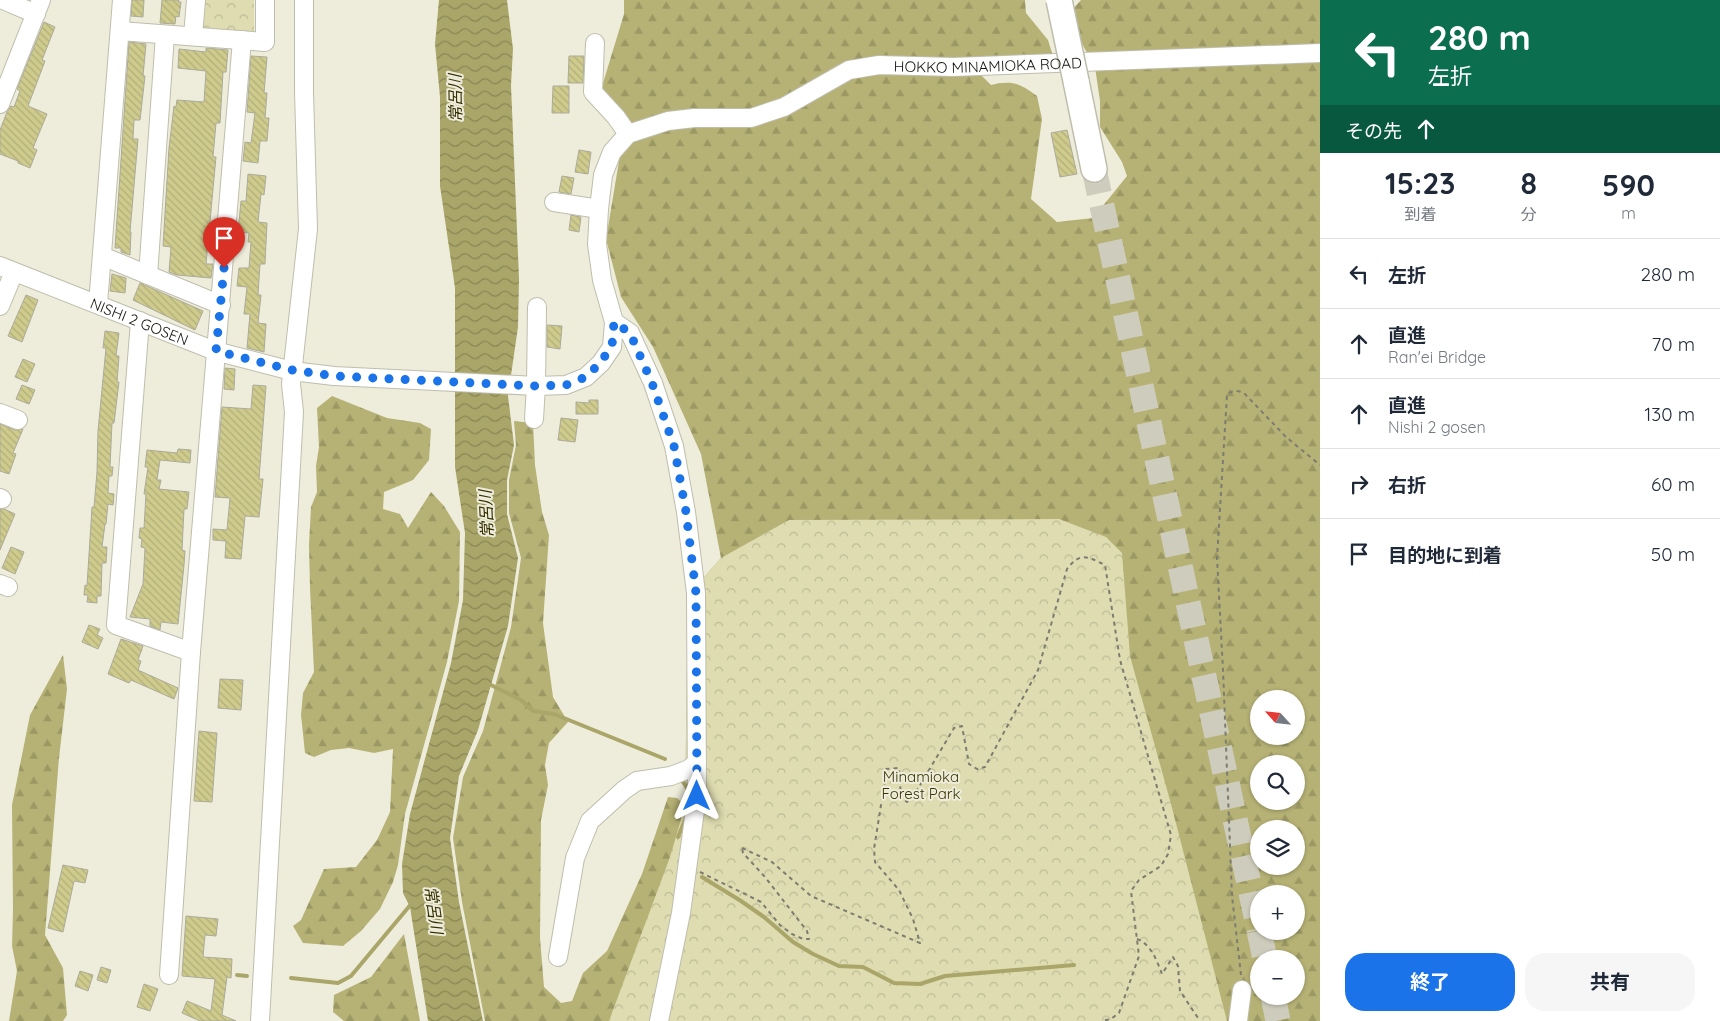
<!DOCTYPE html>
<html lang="ja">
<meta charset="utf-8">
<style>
:root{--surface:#fff;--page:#f6f6f7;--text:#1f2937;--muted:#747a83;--line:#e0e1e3;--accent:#1a73e8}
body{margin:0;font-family:Quicksand,"Noto Sans JP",sans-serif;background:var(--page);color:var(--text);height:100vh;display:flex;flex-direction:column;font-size:19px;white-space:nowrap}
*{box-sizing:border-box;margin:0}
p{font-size:16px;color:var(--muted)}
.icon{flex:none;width:28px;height:28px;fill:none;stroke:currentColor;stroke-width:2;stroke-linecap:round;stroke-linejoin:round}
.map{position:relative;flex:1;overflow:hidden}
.drawer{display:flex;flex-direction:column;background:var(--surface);width:400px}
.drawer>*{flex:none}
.hud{background:#0b6e4f;color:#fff;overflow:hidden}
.needle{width:32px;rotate:297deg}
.controls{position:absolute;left:1250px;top:690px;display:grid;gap:10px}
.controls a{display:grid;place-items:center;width:55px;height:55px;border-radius:50%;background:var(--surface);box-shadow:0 1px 4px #0004;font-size:25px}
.pin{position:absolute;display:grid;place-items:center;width:42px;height:42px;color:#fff;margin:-51px -21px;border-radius:50% 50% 50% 0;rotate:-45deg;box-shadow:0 0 5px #0007}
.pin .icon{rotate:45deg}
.me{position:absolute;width:55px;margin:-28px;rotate:0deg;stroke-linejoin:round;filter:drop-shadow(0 0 4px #0008)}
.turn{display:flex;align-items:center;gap:18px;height:105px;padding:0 25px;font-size:22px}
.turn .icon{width:65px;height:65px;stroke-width:2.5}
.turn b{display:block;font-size:35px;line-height:42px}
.then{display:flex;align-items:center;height:48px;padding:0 25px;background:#0003;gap:10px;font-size:19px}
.eta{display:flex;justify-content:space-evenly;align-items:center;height:85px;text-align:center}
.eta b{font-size:30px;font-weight:700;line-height:35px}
.primary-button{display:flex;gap:10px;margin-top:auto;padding:10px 25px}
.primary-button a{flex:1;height:58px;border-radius:20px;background:var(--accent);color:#fff;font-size:20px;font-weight:700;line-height:58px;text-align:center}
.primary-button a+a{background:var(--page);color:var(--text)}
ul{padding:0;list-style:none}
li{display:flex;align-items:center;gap:15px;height:70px;padding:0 25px;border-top:1px solid var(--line)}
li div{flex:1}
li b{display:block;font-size:19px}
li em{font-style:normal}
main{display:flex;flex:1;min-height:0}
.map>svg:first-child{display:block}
.forest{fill:url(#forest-firs);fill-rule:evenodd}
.park{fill:url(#park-crowns)}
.water{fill:url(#water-waves)}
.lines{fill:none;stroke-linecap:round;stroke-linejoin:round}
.stream{stroke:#aaa669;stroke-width:4}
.building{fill:url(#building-back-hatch);stroke:#abab9a}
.highway-tunnel{stroke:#cecdbd;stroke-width:25;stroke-dasharray:25 12;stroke-linecap:butt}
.minor-casing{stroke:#bfbead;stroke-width:20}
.highway-casing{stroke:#bfbead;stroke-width:28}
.path{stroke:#7d7c71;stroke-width:2;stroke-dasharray:4 4;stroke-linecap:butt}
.minor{stroke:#fff;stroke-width:18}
.highway{stroke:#fff;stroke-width:25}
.highway-bridge-casing{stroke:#bfbead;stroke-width:28;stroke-linecap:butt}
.highway-bridge{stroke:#fff;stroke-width:25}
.route{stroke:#1a73e8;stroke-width:9;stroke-dasharray:0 16.2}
.labels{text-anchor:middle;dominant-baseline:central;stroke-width:4;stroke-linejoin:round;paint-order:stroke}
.street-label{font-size:15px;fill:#171711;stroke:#eeeddb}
.park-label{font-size:15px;fill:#383401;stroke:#eeeddb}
.water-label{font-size:16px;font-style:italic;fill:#343000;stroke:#eeeddb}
</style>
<main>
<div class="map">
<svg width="1320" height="1021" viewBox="0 0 1320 1021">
<defs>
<pattern id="forest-firs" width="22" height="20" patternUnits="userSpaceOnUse" patternTransform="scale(1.25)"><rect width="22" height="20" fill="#b6b275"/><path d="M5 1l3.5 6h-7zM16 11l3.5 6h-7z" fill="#9c9864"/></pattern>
<pattern id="park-crowns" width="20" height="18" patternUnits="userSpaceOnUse" patternTransform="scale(1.25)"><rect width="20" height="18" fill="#dedcb0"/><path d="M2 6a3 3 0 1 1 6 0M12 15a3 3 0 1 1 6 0" fill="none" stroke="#bebc96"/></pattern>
<pattern id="water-waves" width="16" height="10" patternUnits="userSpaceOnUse" patternTransform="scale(1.25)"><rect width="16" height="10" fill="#aaa669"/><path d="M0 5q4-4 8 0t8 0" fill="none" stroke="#898655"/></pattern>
<pattern id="building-back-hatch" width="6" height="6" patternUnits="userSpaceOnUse" patternTransform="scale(1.25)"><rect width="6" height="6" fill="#cfcb8d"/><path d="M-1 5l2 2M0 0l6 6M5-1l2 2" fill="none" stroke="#b1ae79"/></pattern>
</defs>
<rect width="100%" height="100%" fill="#eeeddb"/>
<g class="forest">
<path d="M624,0h401l1,13 22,27 5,16 -73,18 11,11c21,-5 29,-2 46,11l5,23 -11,80 26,23 36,-4 34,-42 -5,-14 -22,-35v-26l-5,-34 -19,-34 -3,-24 8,-9h239v1021h-835l-23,-119 -9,-64 10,-61 20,-46 28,-104 10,-69 -12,-45v-33l7,-35 -2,-24 19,2 2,42 7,47 7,23 -6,88 10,74 15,25 -19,21 -4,22 3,20 -7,35 -1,118 4,49 17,16 11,-2 11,-28 24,-22 35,-77 26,-77 9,1 8,7 3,-210 33,-37 -20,-104 -48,-107 -32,-50 -15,-58 15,-90v-36l-21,-20 24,-79zM1259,699h37v37h-37zM1259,764h37v37h-37zM1259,829h37v37h-37zM1259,894h37v37h-37zM1259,959h37v37h-37z"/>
<polygon points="332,396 387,418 420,423 431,429 429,460 413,480 384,492 383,509 400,514 408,528 431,492 444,506 460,532 459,601 447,662 405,814 398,865 393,882 380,909 361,931 343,946 303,943 293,926 301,920 324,869 356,867 377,840 390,812 393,749 374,753 349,748 331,750 314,757 305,753 301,715 303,693 314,672 310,588 309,545 311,507 317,492 316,466 319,447 317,408"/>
<polygon points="63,655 67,689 59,758 45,935 63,968 67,1015 63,1021 9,1021 17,971 12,946 13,910 12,805 30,715"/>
<polygon points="404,934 420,1021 344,1021 333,1012 334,995 371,977"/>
</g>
<g class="park">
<polygon points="201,0 254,0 254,35 199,32"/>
<polygon points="1059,519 1106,537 1122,553 1130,656 1171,804 1227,1021 609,1021 670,857 685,806 688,595 721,558 789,520"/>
</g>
<polygon class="water" points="439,0 507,0 513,49 511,85 519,279 518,327 508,396 514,445 507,480 507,514 518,558 508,626 478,730 459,776 450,838 459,902 483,1021 428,1021 410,907 403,893 402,864 410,814 451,663 463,600 465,533 455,467 455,288 440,186 440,97 435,44"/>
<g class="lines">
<g class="stream">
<polyline points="487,683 521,700 533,711 554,714 665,759"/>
<polyline points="681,779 690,792"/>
<polyline points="678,837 687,815"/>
<polyline points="702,877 741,901 764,917 793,942 813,954 839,966 863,967 894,983 920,984 945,976 1074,965"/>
<polyline points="237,975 247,976"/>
<polyline points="291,978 338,983 351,976 412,903"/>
</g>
</g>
<g class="building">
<polygon points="132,0 144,0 143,17 131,16"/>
<polygon points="162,0 179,0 178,2 181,2 179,17 176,16 175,24 160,23"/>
<polygon points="44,22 55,27 42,60 45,61 28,106 47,114 33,148 37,150 30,168 18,163 18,161 0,154 0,130 7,112 11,106 14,107 20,91 17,89"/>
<polygon points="129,42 146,44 143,76 145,76 140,120 134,120 133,139 138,139 130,232 131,232 130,255 121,252 121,248 115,248"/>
<polygon points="206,48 228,50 226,72 223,72 220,123 216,123 213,157 216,157 206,264 213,264 211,278 177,275 169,272 171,247 163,246 169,148 174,106 176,107 177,100 204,102 206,71 178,68 179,49 206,52"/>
<polygon points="251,56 267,57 264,93 267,93 265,118 269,118 267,141 260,141 258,163 243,161 245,142 251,143 255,113 247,112"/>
<polygon points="569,56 584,56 583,83 568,83"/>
<polygon points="553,86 569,86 569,113 552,113"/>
<polygon points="1067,130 1077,174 1060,177 1051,133"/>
<polygon points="579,150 591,152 588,174 575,172"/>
<polygon points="248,174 266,176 264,195 261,194 258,222 267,223 265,264 260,264 258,295 261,295 258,323 266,324 264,352 247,348 250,314 244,314 247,287 237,286 239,268 249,268 251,242 248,242 249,233 238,232 241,201 246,201"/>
<polygon points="562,176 574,178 571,194 559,192"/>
<polygon points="571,215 581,217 579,232 569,230"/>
<polygon points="112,274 126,278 125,293 110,291"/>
<polygon points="140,283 203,311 195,330 133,300"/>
<polygon points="26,295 38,300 22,342 8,336"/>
<polygon points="547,325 562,326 560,349 547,347"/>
<polygon points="105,331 119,333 116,356 119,356 117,382 119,382 114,423 112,423 110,467 113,467 112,476 109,476 108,493 114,494 113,505 108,504 106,524 105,524 102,547 107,547 106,563 102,563 101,596 97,596 97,603 87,602 88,595 84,595 85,585 87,586 91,523 92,507 94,507 97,472 98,431 106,348 103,348"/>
<polygon points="23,359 35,364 27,382 15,377"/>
<polygon points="225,368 235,369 234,390 224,389"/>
<polygon points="22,385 35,390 29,404 16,399"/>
<polygon points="253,385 266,386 259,479 263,479 259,517 245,516 241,559 225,558 226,541 213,540 213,529 227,530 230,498 215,497 222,407 251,409"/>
<polygon points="589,400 598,400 598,414 576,414 576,402 589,403"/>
<polygon points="561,418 578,420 575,442 558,440"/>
<polygon points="0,424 15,430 23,429 13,453 16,454 9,474 0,471"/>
<polygon points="178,449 191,450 190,463 160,460 157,480 161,480 159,489 189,492 187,509 184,509 182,550 185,551 184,565 178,624 161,622 160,630 150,626 150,619 130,617 143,584 145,548 141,547 142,539 139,538 140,528 144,528 146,494 144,494 148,467 145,467 147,450 177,453"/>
<polygon points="0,509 4,509 15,514 0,550"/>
<polygon points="11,547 24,552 15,574 2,568"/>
<polygon points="89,625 100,629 97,635 103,638 98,649 82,642"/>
<polygon points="121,639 143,646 138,660 141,661 138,670 178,688 174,699 131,680 129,683 108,674"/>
<polygon points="220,679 243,680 241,710 218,708"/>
<polygon points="199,731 217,733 212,802 194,801"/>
<polygon points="63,865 88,870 85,883 74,881 63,932 48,928"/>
<polygon points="186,916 218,919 216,936 205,935 203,957 232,959 231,978 227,977 222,1015 236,1021 200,1021 182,1013 187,1001 211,1011 215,979 182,976"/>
<polygon points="101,967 111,970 107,983 97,980"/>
<polygon points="80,971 93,975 88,991 75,986"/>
<polygon points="144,984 158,989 150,1011 137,1007"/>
</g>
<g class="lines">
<g class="highway-tunnel">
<polyline points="1094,169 1259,930"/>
<polyline points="1259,931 1265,959"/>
<polyline points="1273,996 1278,1021"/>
</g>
<g class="minor-casing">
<g id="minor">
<polyline points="3,0 36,14"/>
<polyline points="120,31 265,42 265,0"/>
<polyline points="193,36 196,0"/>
<polyline points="595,43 593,92 616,117 628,134"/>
<polyline points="0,104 41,0"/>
<polyline points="554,202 599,209"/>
<polyline points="102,256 221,305"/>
<path id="s1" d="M0,266l215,85 77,20 42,5 202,10 30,-1 20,-8 15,-14 11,-16 2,-25 -12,-42 -5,-36 2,-35 4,-34 9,-23 16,-18 40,-13 26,-3h57l33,-11 65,-37 30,-5 74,2 367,-14"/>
<polyline points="148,275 165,35"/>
<polyline points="98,304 122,0"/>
<polyline points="0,306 14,272"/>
<polyline points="140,321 116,625 191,652"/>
<polyline points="614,322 630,333 653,383 674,446 686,512 696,593 697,796 681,913 659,1021"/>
<polyline points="0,413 18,420"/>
<polyline points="534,419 536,386 537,307"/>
<polyline points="0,498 2,499"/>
<polyline points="0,584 8,587"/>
<polyline points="558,957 575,858 590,821 624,790 637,781 671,776 689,769 697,762"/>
<polyline points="169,975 191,652 242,40"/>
<polyline points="260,1021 294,412 291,384 308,229 304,92 304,0"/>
<polyline points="1238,1021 1242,990"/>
</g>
</g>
<g class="highway-casing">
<polyline id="highway" points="1076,81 1094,169"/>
</g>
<g class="path">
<path d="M742,848l30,14 39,34 109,47 -7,-24 -14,-29 -24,-28 -1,-13 11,-69v-11l14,-1 2,29 6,5 6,-5 41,-69 8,-2 7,38 8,5 8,-2 53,-97 29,-101c13,-17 20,-13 38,-4l15,95 51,175 -3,19 -7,12 -22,14 -8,11 8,65 -20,57 -8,6 -10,2"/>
<polyline points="700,872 761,902 780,925 792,934 803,939 809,939 807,931 765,877 743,853 742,848"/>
<path d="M1137,939c14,5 20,22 25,35l11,-17 5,9 2,25 20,30"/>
<path d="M1241,975l-9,-79 -9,-226 -6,-112 10,-163c5,-5 10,-5 17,-2l42,44 34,28"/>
</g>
<use href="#minor" class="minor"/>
<use href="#highway" class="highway"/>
<g class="highway-bridge-casing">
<polyline id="highway-bridge" points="1059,0 1076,81"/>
</g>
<use href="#highway-bridge" class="highway-bridge"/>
</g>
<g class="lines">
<polyline class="route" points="224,268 216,351 292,370 334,376 536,386 566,385 586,377 600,363 612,346 614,322 630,333 652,383 674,446 686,512 696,593 697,796"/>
</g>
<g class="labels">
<g class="street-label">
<text stroke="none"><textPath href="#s1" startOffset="1244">HOKKO MINAMIOKA ROAD</textPath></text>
<text stroke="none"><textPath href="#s1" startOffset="150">NISHI 2 GOSEN</textPath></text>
</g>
<g class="park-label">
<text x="921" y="776">Minamioka<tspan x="921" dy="17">Forest Park</tspan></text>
</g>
<g class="water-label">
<text transform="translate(455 98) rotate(-91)">常呂川</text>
<text transform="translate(486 514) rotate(-93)">常呂川</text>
<text transform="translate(434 910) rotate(82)">常呂川</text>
</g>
</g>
</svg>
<div class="controls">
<a><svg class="needle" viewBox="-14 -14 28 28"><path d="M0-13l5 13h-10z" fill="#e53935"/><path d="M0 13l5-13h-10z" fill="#747a83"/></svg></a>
<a><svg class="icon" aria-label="search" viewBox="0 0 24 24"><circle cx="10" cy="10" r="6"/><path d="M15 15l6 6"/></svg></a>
<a><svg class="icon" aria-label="layers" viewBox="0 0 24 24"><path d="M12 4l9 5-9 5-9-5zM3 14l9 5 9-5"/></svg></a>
<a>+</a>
<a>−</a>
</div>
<div class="pin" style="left:224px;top:268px;background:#d93025"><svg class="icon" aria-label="arrive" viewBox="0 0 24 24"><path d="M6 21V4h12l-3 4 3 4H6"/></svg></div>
<svg class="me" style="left:697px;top:796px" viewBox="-20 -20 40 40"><path d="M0-17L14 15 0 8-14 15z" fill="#1a73e8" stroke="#fff" stroke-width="4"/></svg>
</div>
<section class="drawer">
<div class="hud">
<div class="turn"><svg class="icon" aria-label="left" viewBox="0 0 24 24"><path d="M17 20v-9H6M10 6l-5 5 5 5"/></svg><div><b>280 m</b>左折</div></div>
<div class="then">その先<svg class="icon" aria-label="ahead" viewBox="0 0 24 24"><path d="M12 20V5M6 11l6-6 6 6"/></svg></div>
</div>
<div class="eta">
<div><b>15:23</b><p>到着</p></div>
<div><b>8</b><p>分</p></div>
<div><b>590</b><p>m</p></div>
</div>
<ul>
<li><svg class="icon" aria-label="left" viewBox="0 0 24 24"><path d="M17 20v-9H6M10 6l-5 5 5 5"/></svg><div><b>左折</b></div><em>280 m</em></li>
<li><svg class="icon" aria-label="ahead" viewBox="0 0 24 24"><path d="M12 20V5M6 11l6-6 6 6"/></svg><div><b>直進</b><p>Ran'ei Bridge</p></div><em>70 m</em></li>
<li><svg class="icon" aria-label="ahead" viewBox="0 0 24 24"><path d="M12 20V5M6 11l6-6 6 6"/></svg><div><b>直進</b><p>Nishi 2 gosen</p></div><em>130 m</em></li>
<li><svg class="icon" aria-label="right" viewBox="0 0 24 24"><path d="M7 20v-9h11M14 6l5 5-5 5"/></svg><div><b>右折</b></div><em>60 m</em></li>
<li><svg class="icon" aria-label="arrive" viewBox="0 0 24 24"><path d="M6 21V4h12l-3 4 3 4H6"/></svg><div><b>目的地に到着</b></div><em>50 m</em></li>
</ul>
<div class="primary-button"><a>終了</a><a>共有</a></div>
</section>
</main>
